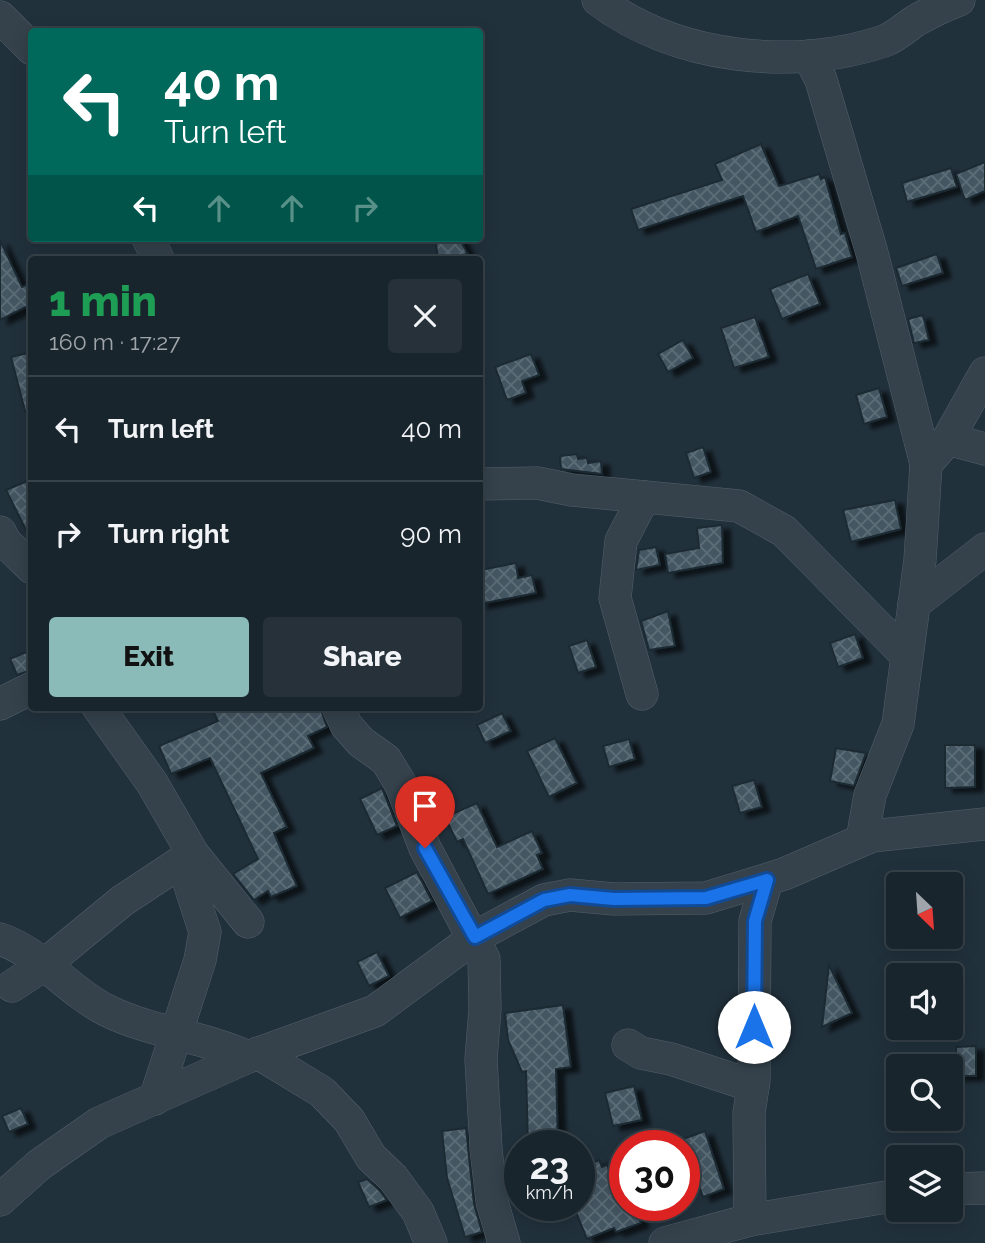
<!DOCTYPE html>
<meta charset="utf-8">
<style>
:root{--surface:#19252d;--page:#263139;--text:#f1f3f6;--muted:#9fa5aa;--line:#374249;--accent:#8bbbb9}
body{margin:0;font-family:Raleway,sans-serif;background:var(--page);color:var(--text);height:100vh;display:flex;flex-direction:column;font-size:26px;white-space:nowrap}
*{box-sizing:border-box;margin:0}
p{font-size:23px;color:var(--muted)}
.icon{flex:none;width:38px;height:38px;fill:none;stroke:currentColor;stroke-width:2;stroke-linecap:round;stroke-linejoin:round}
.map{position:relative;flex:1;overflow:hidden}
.drawer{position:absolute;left:28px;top:256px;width:455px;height:455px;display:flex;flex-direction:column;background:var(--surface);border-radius:7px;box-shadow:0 4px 18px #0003,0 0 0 2px var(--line)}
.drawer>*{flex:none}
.top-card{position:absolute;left:28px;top:28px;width:455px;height:214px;border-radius:7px;box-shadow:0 4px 18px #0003,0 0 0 2px var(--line);background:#00695c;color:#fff;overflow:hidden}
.needle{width:46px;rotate:155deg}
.buttons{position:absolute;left:886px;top:872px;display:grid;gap:14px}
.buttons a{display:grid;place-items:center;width:77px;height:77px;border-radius:7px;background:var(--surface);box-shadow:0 4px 18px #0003,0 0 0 2px var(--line);font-size:35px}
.speed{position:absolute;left:504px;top:1130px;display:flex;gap:14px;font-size:35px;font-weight:700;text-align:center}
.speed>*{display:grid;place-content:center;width:91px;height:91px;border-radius:50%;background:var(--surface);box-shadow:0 4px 18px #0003,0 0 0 2px var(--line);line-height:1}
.speed small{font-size:18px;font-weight:400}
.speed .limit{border:10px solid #d22;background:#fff;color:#111}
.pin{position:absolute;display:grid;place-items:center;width:60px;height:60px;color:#fff;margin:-72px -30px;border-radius:50% 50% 50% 0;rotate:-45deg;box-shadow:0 0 7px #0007}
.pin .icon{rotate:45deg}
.me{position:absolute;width:77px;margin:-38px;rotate:0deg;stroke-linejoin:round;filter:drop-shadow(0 0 5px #0008)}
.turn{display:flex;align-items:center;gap:24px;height:147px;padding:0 21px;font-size:32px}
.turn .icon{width:91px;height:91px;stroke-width:2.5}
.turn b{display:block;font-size:49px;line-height:60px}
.lanes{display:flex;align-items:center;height:66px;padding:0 21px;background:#0003;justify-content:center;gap:35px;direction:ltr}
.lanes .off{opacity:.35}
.round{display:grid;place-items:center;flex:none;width:74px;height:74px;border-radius:7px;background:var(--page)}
.summary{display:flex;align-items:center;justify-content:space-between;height:119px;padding:0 21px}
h1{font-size:42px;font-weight:800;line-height:52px;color:#1e9e55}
.primary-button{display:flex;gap:14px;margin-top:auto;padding:14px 21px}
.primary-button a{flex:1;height:80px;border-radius:7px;background:var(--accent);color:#111;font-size:28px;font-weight:800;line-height:80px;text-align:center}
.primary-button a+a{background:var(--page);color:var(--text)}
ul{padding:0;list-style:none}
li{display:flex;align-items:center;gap:21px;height:105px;padding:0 21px;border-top:2px solid var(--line)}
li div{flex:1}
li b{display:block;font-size:26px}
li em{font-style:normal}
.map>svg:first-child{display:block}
.building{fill:url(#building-cross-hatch);stroke:#1c2933;stroke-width:2;filter:url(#shadow)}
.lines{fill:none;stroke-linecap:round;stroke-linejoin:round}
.minor-casing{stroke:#53606a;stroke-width:33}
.minor{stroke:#35424c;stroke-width:32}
.route-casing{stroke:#114b97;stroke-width:18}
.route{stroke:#1a73e8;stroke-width:12}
</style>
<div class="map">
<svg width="985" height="1243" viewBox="0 0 985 1243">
<defs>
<pattern id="building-cross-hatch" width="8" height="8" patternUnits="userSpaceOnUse" patternTransform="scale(1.75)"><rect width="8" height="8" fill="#445763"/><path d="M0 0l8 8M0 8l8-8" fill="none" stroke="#5c6d78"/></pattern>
<filter id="shadow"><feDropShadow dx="8" dy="4.5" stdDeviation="2" flood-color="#0009"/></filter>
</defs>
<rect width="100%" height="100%" fill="#21313c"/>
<g class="building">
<polygon points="761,144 779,186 819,174 821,179 825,177 841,234 845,233 852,257 816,269 798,216 756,232 743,196 638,230 631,209 722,180 715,164"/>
<polygon points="985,162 985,191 965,200 956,174"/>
<polygon points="951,168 957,187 907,202 902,183"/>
<polygon points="435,238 459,238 468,254 438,259"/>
<polygon points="0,240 22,287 32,282 32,304 0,320"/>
<polygon points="937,254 943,273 902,286 896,268"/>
<polygon points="808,274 820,304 782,319 770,289"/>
<polygon points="923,315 929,340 914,343 908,319"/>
<polygon points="755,317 769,357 734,368 721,328"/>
<polygon points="683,340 693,358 668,372 658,354"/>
<polygon points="32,352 32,410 25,411 11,357"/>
<polygon points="531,354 539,375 522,381 526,393 507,400 495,367"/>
<polygon points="879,388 887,417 864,424 856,395"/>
<polygon points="703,447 711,472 694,478 686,453"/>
<polygon points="577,454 578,459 587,458 588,463 601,461 602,474 561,469 560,456"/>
<polygon points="32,479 32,542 6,490"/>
<polygon points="895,500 901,529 851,542 843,510"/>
<polygon points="722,525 723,563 668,573 665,554 699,548 697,528"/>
<polygon points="656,547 660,565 636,570 639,550"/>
<polygon points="516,563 518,578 532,575 536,593 480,604 480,570"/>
<polygon points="668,611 675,646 649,650 641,621"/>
<polygon points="855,634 863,658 838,667 830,643"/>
<polygon points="587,640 596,667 578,673 569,646"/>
<polygon points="26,652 32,670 17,675 10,659"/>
<polygon points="211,707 320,707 327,727 308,736 314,748 261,773 287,827 274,833 297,886 271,897 268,891 254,900 233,874 258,859 210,758 171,774 159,746 218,721"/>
<polygon points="502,713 511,731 485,743 477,725"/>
<polygon points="555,738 577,783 549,797 527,751"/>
<polygon points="629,739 635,759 609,767 603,746"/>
<polygon points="945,745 975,745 975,787 945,788"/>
<polygon points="836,748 866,753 854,786 830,781"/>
<polygon points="754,780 762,807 740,813 732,786"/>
<polygon points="382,788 397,826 377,835 360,799"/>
<polygon points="477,803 497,847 532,831 542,853 537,855 543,869 488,894 463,839 457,842 445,817"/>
<polygon points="417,872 432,901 400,918 385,888"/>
<polygon points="377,952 389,976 369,986 357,962"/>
<polygon points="829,965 852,1013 822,1027"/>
<polygon points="563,1005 571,1067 556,1069 558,1146 528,1146 526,1071 522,1072 508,1040 505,1013"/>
<polygon points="976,1046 976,1076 956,1076 956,1047"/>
<polygon points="634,1086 642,1120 613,1126 605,1093"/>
<polygon points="21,1108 28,1124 9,1132 2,1116"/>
<polygon points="466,1128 474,1204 482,1232 465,1237 447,1178 442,1131"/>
<polygon points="705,1131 724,1189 703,1197 683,1139"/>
<polygon points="599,1160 602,1167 607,1165 619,1195 625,1193 625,1206 634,1206 641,1223 616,1232 614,1228 587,1239 575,1210 579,1209 579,1168"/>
<polygon points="367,1179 379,1190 387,1200 369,1207 358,1182"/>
</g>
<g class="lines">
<g class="minor-casing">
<g id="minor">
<path d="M598,0c76,58 195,72 286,41 11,-4 21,-13 31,-20 14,-8 28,-15 44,-21"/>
<polyline points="0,17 32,49"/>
<polyline points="809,56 821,80 872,253 926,464 920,560 898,724 870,795 862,840"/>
<polyline points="148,238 158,259"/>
<polyline points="948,439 985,449"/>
<polyline points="926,464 948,439 985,373"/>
<polyline points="480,484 537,483 572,490 739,506 784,531 906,655"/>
<polyline points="0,532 6,543 32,568"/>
<polyline points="914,604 985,549"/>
<polyline points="642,694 615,598 621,541 644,497"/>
<polyline points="0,704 32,688"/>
<polyline points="98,707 152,783 193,854 248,922"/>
<polyline points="338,707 346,725 361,742 386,760 400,783 425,848 484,959 485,1009 481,1059 486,1149 492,1202 504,1243"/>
<path d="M0,939c41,14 67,51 106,71 46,23 97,26 142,47"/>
<polyline points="12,986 44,965 122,901 193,854"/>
<polyline points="628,1045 641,1053 671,1059 753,1086"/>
<polyline points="258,1053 322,1092 349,1120 371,1157 393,1178 418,1212 431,1243"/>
<polyline points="155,1099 200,960 205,932 182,861"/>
<polyline points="950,1189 985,1188"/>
<polyline points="0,1200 39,1165 99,1123 248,1057 375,1011 475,937 544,900 570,895 614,899 706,898 784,874 872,836 985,824"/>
<polyline points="750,1220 749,1113 754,1080 755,921 767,880"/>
<polyline points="665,1243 750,1220 898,1195"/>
</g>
</g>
<use href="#minor" class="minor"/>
</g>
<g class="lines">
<g class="route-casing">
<polyline id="route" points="425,848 475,937 544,900 570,895 614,899 706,898 767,880 755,921 754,1027"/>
</g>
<use href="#route" class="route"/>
</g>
</svg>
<div class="buttons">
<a><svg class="needle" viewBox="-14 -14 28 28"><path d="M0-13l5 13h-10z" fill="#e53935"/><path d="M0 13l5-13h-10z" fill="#9fa5aa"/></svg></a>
<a><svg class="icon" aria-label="sound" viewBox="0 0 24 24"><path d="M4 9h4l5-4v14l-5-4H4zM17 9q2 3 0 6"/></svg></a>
<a><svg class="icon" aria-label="search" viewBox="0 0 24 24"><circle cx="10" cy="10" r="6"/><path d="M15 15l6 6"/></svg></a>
<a><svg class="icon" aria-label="layers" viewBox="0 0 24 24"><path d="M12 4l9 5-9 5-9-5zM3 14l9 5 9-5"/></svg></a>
</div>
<div class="speed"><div>23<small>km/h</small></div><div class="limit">30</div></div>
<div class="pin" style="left:425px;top:848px;background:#d93025"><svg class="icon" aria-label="arrive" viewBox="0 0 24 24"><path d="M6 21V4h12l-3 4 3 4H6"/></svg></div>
<svg class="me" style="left:754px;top:1027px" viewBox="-20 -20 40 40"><circle r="19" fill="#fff"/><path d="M0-13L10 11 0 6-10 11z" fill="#1a73e8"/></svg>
<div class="top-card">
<div class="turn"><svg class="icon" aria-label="left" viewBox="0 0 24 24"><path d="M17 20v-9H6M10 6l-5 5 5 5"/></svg><div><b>40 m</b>Turn left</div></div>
<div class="lanes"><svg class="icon" aria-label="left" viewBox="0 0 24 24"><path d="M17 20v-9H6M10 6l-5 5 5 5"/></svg><svg class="icon off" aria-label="ahead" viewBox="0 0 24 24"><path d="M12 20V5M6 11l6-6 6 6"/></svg><svg class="icon off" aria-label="ahead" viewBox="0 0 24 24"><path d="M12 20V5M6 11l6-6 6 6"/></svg><svg class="icon off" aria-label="right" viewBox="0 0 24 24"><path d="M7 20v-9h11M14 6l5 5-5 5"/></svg></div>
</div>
<section class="drawer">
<div class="summary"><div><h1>1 min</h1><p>160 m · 17:27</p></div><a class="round"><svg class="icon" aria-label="close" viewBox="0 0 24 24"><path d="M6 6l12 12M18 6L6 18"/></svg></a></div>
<ul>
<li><svg class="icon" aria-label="left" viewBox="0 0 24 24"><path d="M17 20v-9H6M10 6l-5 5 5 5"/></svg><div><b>Turn left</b></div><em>40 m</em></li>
<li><svg class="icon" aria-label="right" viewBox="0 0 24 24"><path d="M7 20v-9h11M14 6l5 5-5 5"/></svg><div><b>Turn right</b></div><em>90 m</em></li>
</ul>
<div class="primary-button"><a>Exit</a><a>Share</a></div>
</section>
</div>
